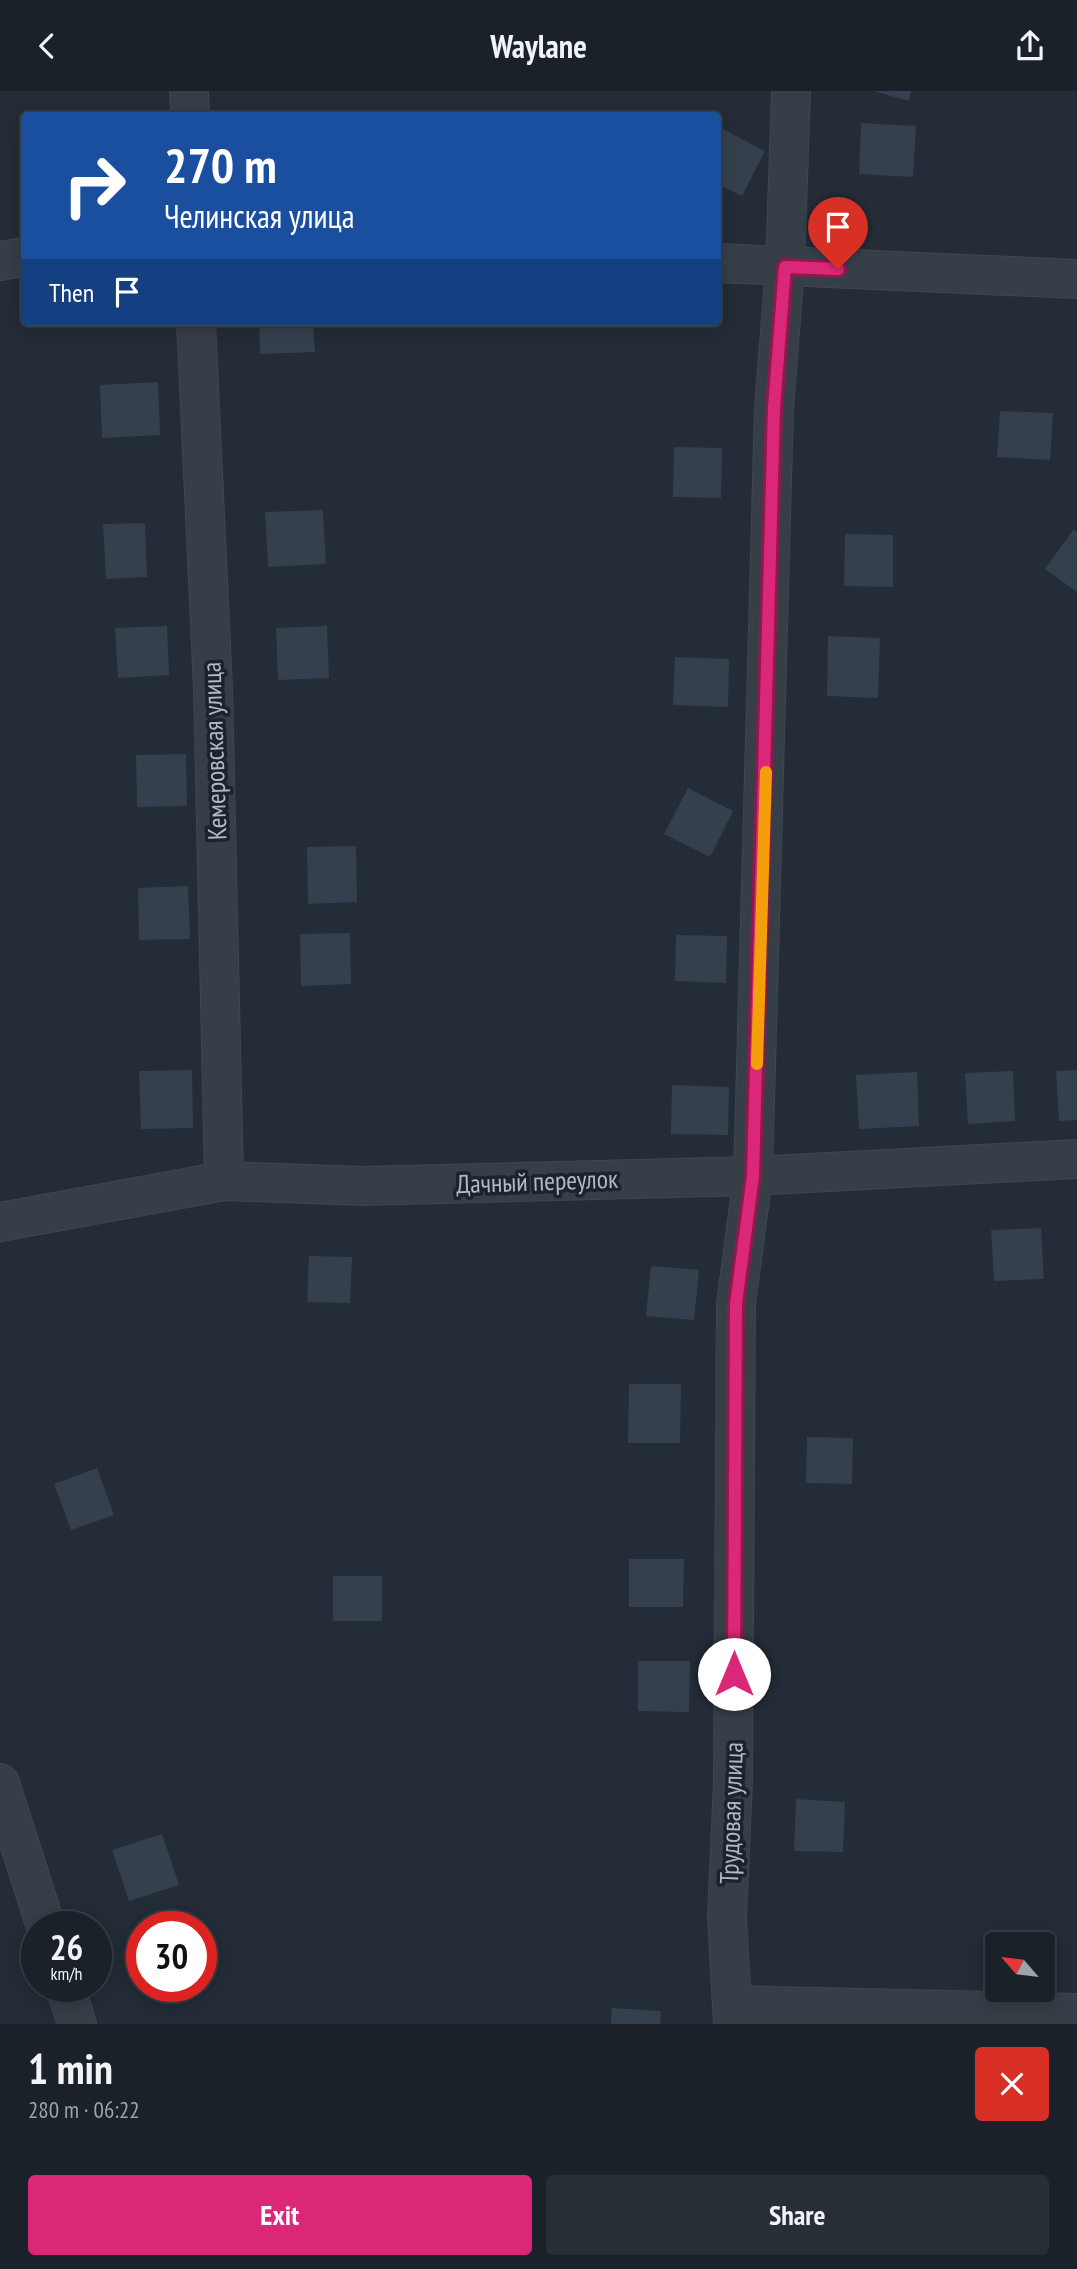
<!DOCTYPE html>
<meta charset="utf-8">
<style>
:root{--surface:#1a2129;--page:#272e35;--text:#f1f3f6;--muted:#9fa3a8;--line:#383e46;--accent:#db2777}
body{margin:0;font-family:"PT Sans Narrow",sans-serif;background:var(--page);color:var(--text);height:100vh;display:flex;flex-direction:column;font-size:26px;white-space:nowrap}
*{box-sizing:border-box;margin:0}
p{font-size:23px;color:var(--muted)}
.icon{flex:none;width:38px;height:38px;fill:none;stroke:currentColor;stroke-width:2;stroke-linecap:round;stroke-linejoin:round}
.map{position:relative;height:1933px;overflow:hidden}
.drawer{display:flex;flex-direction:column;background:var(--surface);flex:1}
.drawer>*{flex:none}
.banner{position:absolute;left:21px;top:21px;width:700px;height:214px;border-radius:7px;box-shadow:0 4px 18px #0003,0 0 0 2px var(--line);background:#1a4fa0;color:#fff;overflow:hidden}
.needle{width:46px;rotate:298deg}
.controls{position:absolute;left:985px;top:1841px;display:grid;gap:14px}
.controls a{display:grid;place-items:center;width:70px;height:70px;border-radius:7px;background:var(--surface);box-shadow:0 4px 18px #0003,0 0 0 2px var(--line);font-size:35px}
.speed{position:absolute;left:21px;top:1820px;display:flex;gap:14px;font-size:35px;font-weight:700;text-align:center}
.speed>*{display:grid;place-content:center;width:91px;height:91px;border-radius:50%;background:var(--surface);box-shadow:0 4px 18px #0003,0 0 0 2px var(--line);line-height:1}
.speed small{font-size:18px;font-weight:400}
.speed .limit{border:10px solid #d22;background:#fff;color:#111}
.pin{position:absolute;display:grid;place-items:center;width:60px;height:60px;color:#fff;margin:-72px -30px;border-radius:50% 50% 50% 0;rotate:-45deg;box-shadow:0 0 7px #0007}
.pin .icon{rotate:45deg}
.me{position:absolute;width:77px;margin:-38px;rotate:0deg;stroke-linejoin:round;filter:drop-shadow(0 0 5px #0008)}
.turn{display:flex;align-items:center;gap:24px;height:147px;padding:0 28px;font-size:32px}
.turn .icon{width:91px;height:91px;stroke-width:2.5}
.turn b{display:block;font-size:49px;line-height:60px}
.then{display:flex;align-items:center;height:66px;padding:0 28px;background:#0003;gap:14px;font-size:26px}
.round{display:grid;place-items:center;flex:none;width:74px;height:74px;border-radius:7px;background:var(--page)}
.head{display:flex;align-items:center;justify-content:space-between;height:119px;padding:0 28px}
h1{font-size:42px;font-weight:700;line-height:52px}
.primary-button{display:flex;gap:14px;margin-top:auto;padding:14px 28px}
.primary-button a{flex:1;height:80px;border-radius:7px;background:var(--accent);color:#fff;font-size:28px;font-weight:700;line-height:80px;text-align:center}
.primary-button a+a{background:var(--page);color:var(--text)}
header{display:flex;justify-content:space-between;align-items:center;height:91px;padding:0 28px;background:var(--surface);font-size:32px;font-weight:700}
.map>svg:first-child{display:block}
.building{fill:#35404e}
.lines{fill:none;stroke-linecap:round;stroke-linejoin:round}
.minor-casing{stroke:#3f4751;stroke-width:40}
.minor{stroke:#363e48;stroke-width:38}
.route-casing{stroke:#8e194d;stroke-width:18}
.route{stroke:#db2777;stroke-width:12}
.slow{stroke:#f59e0b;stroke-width:12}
.labels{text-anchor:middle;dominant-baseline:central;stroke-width:7;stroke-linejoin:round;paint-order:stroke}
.street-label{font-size:26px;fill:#b1b9c4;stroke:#1c232d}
</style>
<header><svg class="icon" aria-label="back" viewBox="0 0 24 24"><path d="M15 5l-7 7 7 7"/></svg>Waylane<svg class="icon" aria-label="share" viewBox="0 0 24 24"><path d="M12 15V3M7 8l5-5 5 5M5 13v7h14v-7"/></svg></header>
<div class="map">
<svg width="1077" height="1933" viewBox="0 0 1077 1933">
<rect width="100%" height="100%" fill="#232c37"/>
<g class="building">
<polygon points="873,0 911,0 909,10"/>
<polygon points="861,32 916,35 913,86 859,83"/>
<polygon points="719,36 765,60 742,105 718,93"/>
<polygon points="259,231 313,231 315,261 260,263"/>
<polygon points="158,291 160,344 102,347 100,294"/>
<polygon points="1000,320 1053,322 1050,369 997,366"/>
<polygon points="674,356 722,357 721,407 673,406"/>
<polygon points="323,419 326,473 268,476 265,421"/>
<polygon points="145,432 147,486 106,488 103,433"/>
<polygon points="1074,438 1077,441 1077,501 1045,478"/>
<polygon points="845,443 893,444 893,496 844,495"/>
<polygon points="167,535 169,584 118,587 115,537"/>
<polygon points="327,535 329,587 278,589 276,537"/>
<polygon points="828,545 880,547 878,607 827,605"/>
<polygon points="675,566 729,568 728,616 673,614"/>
<polygon points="186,663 187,715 137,716 136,664"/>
<polygon points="688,697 733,720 710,766 664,743"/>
<polygon points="356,755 357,811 308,813 307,756"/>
<polygon points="188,795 190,848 139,849 138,797"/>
<polygon points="350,842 351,893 301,895 300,843"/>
<polygon points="676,844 727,845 726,892 675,890"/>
<polygon points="192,979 193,1037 141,1038 139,980"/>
<polygon points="1077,979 1077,1029 1059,1030 1056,980"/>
<polygon points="1013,980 1015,1030 968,1033 965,982"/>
<polygon points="917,981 919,1035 859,1038 856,984"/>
<polygon points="672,994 729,996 728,1044 671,1043"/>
<polygon points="1041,1137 1044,1188 994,1190 991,1139"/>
<polygon points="309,1165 352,1166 350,1212 307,1211"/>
<polygon points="651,1175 699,1179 694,1229 646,1225"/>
<polygon points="629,1293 681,1293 680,1352 628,1352"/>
<polygon points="807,1346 853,1347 852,1393 806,1392"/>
<polygon points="97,1377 114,1424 71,1439 54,1393"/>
<polygon points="629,1468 684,1468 683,1516 629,1516"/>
<rect x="333" y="1485" width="49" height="45"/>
<polygon points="638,1570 690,1570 689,1621 638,1620"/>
<polygon points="796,1708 845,1711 843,1761 794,1760"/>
<polygon points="162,1743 179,1794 129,1810 112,1759"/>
<polygon points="612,1917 661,1920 660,1933 611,1933"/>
</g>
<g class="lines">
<g class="minor-casing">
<g id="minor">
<polyline points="189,0 190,24"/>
<polyline points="0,170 24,166"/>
<polyline points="718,172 1077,188"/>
<polyline points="196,231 213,597 224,1090"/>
<polyline points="0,1131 224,1090 362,1095 753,1085 1077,1068"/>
<polyline points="0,1692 46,1836"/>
<polyline points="65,1895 77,1933"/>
<polyline points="734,1914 1077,1922"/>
<polyline points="733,1933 727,1827 733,1689 736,1213 753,1085 774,317 785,176 791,0"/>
</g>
</g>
<use href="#minor" class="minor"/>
</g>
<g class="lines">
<g class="route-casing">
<polyline id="route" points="734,1583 736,1213 753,1085 774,317 785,176 838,178"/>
</g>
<use href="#route" class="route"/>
<polyline class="slow" points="757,973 766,681"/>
</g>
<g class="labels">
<g class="street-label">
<text transform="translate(214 660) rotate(-92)">Кемеровская улица</text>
<text transform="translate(537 1090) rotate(-2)">Дачный переулок</text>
<text transform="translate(731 1722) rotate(-88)">Трудовая улица</text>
</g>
</g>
</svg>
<div class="controls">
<a><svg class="needle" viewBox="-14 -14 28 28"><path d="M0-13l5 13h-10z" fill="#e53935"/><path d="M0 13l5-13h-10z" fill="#9fa3a8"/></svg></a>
</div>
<div class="speed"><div>26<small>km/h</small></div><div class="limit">30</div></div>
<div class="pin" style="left:838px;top:178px;background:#d93025"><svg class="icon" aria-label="arrive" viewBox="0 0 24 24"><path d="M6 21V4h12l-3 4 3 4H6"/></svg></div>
<svg class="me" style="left:734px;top:1583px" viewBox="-20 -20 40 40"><circle r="19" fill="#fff"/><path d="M0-13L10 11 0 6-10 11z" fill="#db2777"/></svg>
<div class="banner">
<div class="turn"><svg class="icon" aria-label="right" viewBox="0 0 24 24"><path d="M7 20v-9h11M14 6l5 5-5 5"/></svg><div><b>270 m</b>Челинская улица</div></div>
<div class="then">Then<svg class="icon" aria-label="arrive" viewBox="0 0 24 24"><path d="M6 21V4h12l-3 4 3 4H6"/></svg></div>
</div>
</div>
<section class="drawer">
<div class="head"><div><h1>1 min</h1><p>280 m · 06:22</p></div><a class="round" style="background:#d93025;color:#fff"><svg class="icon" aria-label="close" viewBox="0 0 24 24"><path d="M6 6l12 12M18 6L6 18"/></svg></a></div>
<div class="primary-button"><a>Exit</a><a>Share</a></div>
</section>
